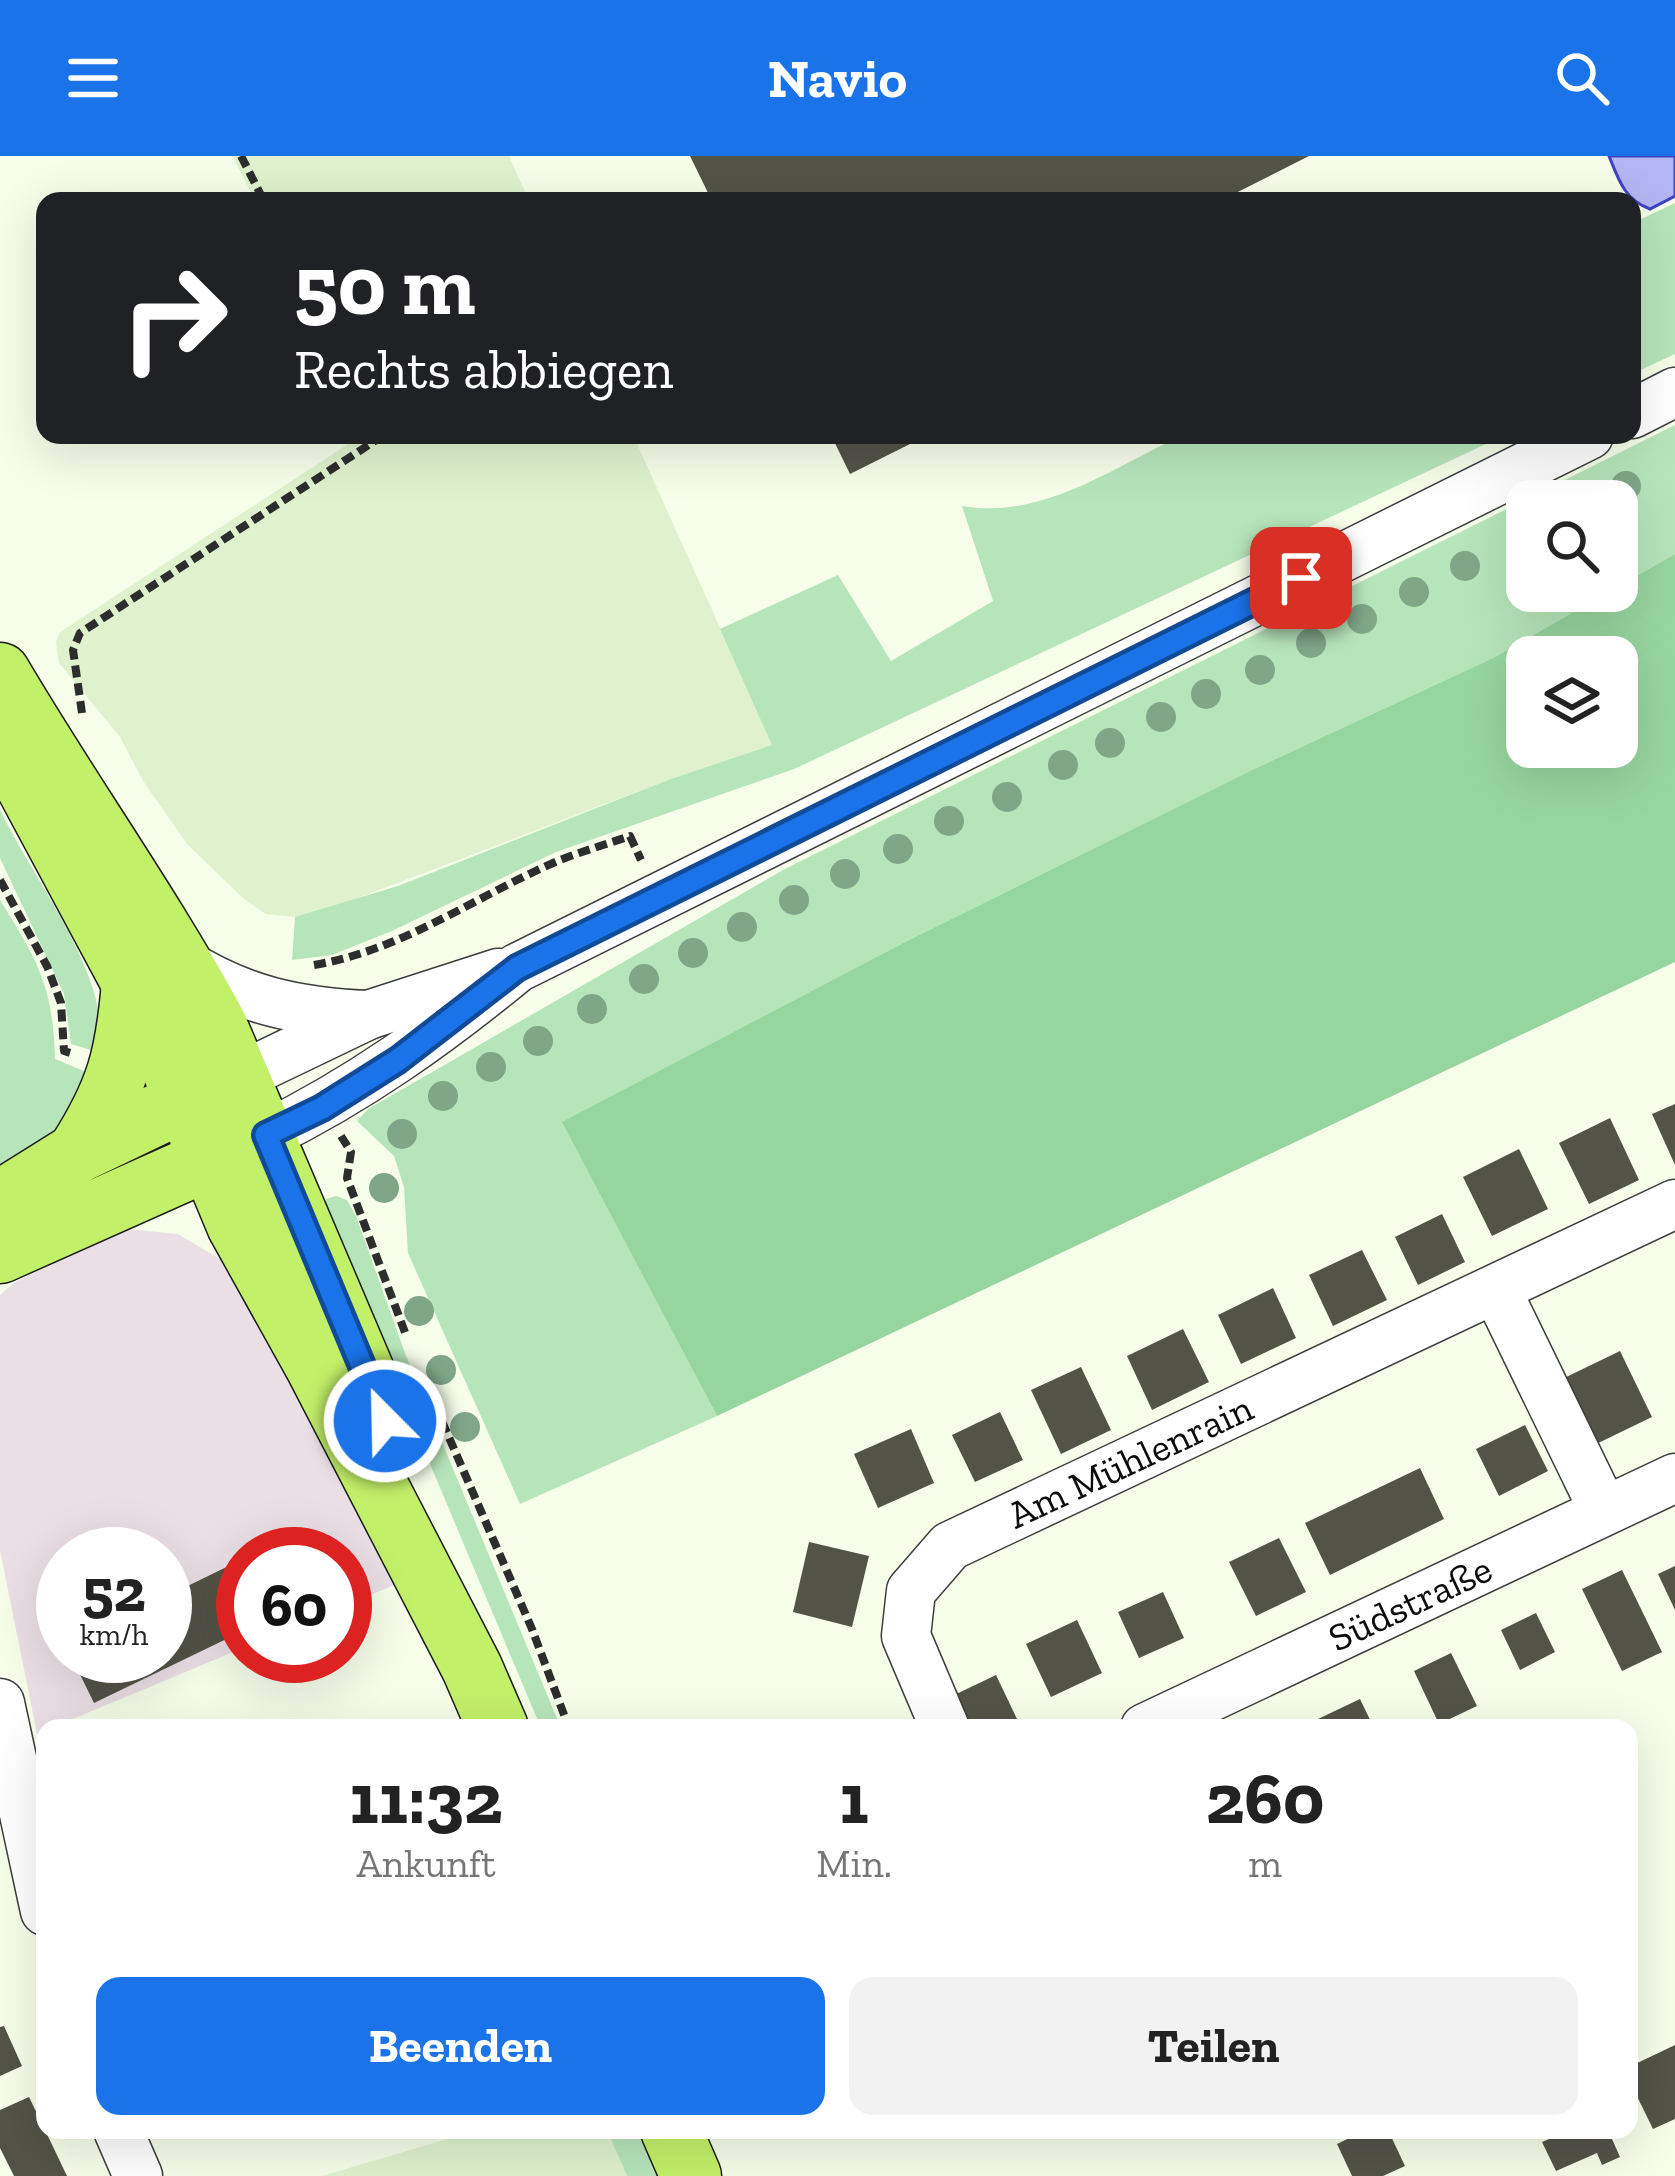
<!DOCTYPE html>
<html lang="de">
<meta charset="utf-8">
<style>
:root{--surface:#fff;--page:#f2f2f2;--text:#222;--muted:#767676;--accent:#1a73e8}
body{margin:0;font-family:"Zilla Slab",serif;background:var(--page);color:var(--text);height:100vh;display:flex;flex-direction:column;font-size:45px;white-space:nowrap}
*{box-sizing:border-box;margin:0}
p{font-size:39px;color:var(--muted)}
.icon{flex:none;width:66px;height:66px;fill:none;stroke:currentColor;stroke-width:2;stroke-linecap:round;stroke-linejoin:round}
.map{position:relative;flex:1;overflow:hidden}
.side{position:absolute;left:36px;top:1563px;width:1602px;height:420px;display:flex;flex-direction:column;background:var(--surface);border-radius:24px;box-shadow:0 12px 48px #0002}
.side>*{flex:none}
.top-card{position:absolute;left:36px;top:36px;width:1605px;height:252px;border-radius:24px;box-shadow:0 12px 48px #0002;background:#202124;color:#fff;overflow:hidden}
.fabs{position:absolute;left:1506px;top:324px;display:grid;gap:24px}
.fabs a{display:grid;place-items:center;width:132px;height:132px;border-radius:24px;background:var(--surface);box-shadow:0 12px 48px #0002;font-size:60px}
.speed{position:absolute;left:36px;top:1371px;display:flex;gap:24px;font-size:60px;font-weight:700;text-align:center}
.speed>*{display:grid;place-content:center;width:156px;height:156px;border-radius:50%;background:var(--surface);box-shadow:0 12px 48px #0002;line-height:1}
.speed small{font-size:30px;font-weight:400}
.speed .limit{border:18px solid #d22;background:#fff;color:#111}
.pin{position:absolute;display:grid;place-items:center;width:102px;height:102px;color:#fff;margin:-51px;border-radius:24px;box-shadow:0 6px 18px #0006}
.me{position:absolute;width:132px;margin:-66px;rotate:337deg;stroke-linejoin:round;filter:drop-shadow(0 0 9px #0008)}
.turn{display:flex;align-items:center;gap:42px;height:252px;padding:0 60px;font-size:54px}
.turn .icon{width:156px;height:156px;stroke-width:2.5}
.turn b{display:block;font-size:84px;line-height:102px}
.eta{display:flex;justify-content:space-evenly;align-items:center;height:204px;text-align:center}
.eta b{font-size:72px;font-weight:700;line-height:84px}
.cta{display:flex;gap:24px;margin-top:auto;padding:24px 60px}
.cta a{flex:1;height:138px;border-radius:24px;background:var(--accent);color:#fff;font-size:48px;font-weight:700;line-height:138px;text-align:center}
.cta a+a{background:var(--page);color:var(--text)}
header{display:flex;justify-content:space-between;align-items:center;height:156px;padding:0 60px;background:var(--accent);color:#fff;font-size:54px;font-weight:700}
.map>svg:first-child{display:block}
.industrial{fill:#eadfe5;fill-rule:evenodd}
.farmland{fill:#dff2cd}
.green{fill:#b7e5ba}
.forest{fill:#97d59f;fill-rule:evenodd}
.water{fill:#b3b6f2;stroke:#3e42c4;stroke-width:3}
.building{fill:#535348}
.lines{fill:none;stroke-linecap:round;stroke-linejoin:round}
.minor-casing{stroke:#3e3e3e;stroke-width:51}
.major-casing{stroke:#1c1c1c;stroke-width:63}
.path{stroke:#2d2d2d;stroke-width:8;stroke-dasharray:12 6;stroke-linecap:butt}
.minor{stroke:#fff;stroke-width:48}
.major{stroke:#c3f069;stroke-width:60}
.tree{fill:#80a688}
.route-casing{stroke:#114b97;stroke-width:30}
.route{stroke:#1a73e8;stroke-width:21}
.labels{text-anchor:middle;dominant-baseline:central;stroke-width:12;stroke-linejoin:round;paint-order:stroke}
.street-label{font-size:39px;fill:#0b0b0b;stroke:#fff}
</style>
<header><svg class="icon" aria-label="menu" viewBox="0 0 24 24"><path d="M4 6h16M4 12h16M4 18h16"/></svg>Navio<svg class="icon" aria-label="search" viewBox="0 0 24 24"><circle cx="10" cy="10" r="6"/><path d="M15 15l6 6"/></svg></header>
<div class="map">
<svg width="1675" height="2020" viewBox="0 0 1675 2020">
<rect width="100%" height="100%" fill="#f6feea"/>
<path class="industrial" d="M127,1073l51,5 59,35 164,313 -56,24v-52h-102v94l-206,86 -37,-184v-255l15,-13zM63,1398h102v102h-102z"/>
<g class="farmland">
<polygon points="232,0 509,0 529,45 256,45"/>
<polygon points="362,279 633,279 773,589 668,624 337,750 295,761 266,758 245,744 187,688 143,625 120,581 59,507 56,486 60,476"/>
<polygon points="478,1974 607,1974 627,2020 322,2020"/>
</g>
<g class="green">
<polygon points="1675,47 1675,198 1632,218 1632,63 1639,64"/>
<polygon points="1675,269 1675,398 1617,431 1617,345 1527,345 1527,435 1610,435 1493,502 1254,613 905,786 563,966 717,1260 520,1348 408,1097 404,1031 394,1000 357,965 368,953 783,714"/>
<path d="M1182,279h323l-711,334 -238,83 -162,78 -62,25 -40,5 3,-43 103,-31 270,-106 104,-35 -52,-116 118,-54 53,86 102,-60 -31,-95c79,14 151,-38 220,-71z"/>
<path d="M0,653c29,65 116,172 98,243l-27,-8 -7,-50 -64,-136z"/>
<path d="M0,744c38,61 53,86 55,159l36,15 -4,29 -87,79z"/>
<polygon points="336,1040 347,1044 356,1060 406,1200 561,1572 541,1572 325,1058 326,1043"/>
<polygon points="607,1974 646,1974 666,2020 627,2020"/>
</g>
<path class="forest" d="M1675,398v408l-958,454 -155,-294 343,-180 349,-173 239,-111 117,-67h7v-4zM1527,501h90v90h-90z"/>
<path class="water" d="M1609,0h66v40l-25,13c-25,-9 -31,-28 -41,-53z"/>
<g class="building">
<polygon points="690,0 1309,0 1220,45 712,45"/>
<polygon points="831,279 928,279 850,318"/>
<polygon points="1675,948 1675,1009 1652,958"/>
<polygon points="1610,962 1639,1024 1589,1048 1559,987"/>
<polygon points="1519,993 1548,1053 1492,1080 1463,1021"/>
<polygon points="1442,1058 1465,1106 1418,1129 1395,1081"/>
<polygon points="1362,1094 1387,1144 1333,1170 1309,1119"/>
<polygon points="1273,1132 1296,1182 1241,1208 1218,1159"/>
<polygon points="1183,1173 1209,1226 1152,1254 1127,1200"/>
<polygon points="1620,1195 1652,1261 1590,1291 1558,1225"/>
<polygon points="1081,1211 1111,1274 1061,1298 1031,1234"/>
<polygon points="1000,1256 1023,1304 975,1326 952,1279"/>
<polygon points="1525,1269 1548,1315 1499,1340 1476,1293"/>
<polygon points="911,1273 934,1327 878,1352 854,1298"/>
<polygon points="1420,1312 1444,1363 1330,1419 1305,1367"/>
<polygon points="1279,1382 1306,1436 1256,1460 1229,1406"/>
<polygon points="809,1386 869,1400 852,1471 793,1456"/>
<polygon points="243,1403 243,1475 94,1547 71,1500 165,1500 165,1441"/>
<polygon points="1675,1410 1675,1454 1658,1418"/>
<polygon points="1622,1414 1662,1496 1622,1515 1582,1433"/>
<polygon points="1163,1436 1184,1482 1139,1502 1118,1456"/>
<polygon points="1536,1457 1555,1496 1520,1514 1501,1474"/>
<polygon points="1077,1464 1102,1517 1051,1541 1026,1488"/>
<polygon points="1451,1497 1477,1550 1439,1568 1414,1515"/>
<polygon points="996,1519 1017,1563 998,1572 965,1572 950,1541"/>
<polygon points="1360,1543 1374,1572 1323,1572 1318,1563"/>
<polygon points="4,1870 22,1910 0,1920 0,1871"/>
<polygon points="1675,1889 1675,1963 1653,1973 1629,1924 1629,1911"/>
<polygon points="29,1941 45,1974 67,2020 14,2020 0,1992 0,1954"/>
<polygon points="1366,1974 1388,1974 1405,2010 1383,2020 1352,2020 1337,1988"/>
<polygon points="1570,1974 1608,1974 1620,2001 1602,2009 1597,1997 1556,2015 1542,1986"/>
</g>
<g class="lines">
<g class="minor-casing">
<g id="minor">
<polyline points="1632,258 1675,236"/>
<path d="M182,806c59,38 116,50 186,53"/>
<polyline points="241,920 368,859 498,817"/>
<path d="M266,979c92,-45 172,-102 251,-167l1072,-533"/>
<polyline points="1496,1133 1604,1355"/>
<polyline points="0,1547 45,1755"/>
<polyline points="945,1572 906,1480 911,1435 950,1390 1675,1048"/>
<polyline points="1145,1572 1675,1322"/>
<polyline points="118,1974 138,2020"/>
</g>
</g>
<g class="major-casing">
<g id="major">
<path d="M0,517c70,119 151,231 216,351l173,406"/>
<polyline points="0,581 132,827 160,884 237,1069 316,1211 472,1512 498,1572"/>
<path d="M77,997c40,-62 49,-98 55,-170"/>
<polyline points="0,1045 77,997 219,929"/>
<polyline points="0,1097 247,987"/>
<polyline points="671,1974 691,2020"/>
</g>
</g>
<g class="path">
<polyline points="241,0 264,45"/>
<polyline points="82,557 73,494 80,477 384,279"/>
<polyline points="0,724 47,810 61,847 64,895 74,898"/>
<path d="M314,809c90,-15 163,-70 246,-105 23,-9 47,-16 70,-24l11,24"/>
<polyline points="341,980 351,996 347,1022 406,1179"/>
<polyline points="435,1249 532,1473 569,1572"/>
</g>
<use href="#minor" class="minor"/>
<use href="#major" class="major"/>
</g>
<g class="tree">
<circle cx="1626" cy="330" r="15"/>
<circle cx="1465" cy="410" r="15"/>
<circle cx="1414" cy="436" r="15"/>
<circle cx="1362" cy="463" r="15"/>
<circle cx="1311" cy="487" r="15"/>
<circle cx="1260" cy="514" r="15"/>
<circle cx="1206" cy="538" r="15"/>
<circle cx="1161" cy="561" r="15"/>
<circle cx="1110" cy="587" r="15"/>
<circle cx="1063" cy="609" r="15"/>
<circle cx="1007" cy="641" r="15"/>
<circle cx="949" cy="665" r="15"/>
<circle cx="898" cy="693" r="15"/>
<circle cx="845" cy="718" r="15"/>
<circle cx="794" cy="744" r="15"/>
<circle cx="742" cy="771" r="15"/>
<circle cx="693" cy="797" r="15"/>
<circle cx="644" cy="823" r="15"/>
<circle cx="592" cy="853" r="15"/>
<circle cx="538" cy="885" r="15"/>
<circle cx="491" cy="911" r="15"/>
<circle cx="443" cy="940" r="15"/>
<circle cx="402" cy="978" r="15"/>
<circle cx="384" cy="1032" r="15"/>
<circle cx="419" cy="1155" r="15"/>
<circle cx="441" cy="1214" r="15"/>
<circle cx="465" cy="1271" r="15"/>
</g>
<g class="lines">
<g class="route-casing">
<polyline id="route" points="385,1265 266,979 322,952 398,904 517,812 1301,422"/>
</g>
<use href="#route" class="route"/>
</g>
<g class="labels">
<g class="street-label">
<text transform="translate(1130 1305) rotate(-25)">Am Mühlenrain</text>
<text transform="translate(1410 1447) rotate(-25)">Südstraße</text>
</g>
</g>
</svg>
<div class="fabs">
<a><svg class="icon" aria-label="search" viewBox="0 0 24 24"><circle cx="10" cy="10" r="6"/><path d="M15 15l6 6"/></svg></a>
<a><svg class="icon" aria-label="layers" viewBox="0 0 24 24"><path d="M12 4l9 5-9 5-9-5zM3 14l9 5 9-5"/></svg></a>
</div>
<div class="speed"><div>52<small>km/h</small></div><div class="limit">60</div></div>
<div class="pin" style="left:1301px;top:422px;background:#d93025"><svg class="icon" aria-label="arrive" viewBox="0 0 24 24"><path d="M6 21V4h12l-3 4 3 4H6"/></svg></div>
<svg class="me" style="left:385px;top:1265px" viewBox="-20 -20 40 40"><circle r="17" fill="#1a73e8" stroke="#fff" stroke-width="3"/><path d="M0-11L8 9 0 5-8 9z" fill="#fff"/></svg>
<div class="top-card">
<div class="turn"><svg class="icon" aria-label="right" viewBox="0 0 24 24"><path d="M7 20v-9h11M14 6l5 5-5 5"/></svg><div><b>50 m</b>Rechts abbiegen</div></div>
</div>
<section class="side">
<div class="eta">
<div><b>11:32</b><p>Ankunft</p></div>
<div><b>1</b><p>Min.</p></div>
<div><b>260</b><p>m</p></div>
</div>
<div class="cta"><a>Beenden</a><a>Teilen</a></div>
</section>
</div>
